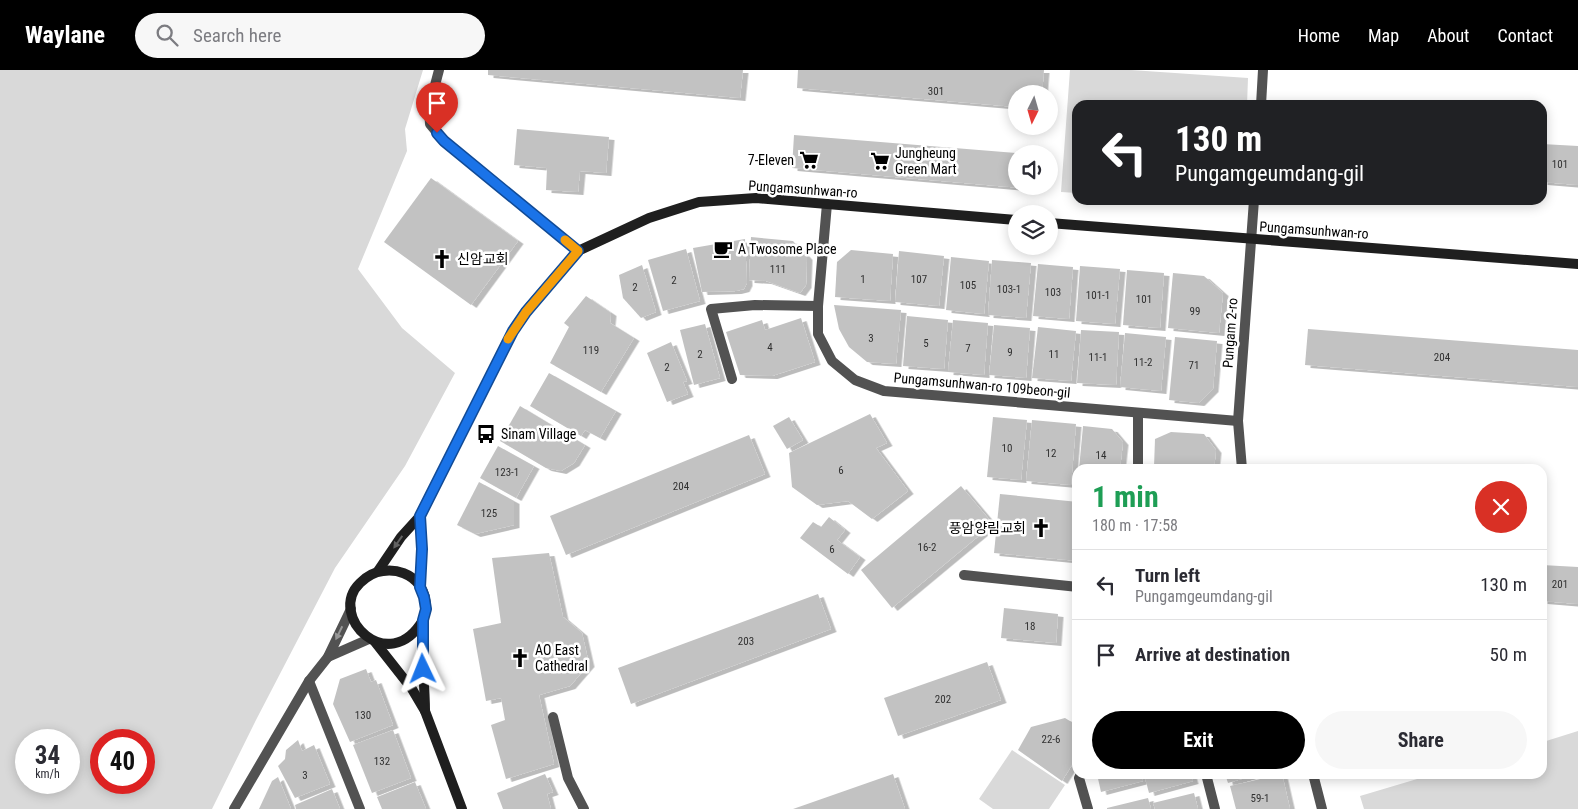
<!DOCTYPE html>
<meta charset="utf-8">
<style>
:root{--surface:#fff;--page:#f7f7f7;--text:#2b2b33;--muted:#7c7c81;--line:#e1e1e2;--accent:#000}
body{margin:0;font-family:"Roboto Condensed","Noto Sans KR",sans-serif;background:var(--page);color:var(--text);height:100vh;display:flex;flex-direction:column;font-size:19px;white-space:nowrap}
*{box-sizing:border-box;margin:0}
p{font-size:16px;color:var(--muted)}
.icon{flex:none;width:28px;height:28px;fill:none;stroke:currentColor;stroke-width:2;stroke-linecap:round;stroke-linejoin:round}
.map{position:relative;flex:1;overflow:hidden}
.sheet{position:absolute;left:1072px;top:394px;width:475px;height:315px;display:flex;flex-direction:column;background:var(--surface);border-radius:15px;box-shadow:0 2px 12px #0003}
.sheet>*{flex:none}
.top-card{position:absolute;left:1072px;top:30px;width:475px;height:105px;border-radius:15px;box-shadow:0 2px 12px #0003;background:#202124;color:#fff;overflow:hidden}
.needle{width:32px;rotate:185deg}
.controls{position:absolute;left:1008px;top:15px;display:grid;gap:10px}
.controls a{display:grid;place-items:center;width:50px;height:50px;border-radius:50%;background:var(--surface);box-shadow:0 2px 12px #0003;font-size:25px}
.speed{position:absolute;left:15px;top:659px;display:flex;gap:10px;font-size:25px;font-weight:700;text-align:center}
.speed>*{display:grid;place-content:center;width:65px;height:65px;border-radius:50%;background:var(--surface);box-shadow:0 2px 12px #0003;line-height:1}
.speed small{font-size:12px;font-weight:400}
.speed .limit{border:8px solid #d22;background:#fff;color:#111}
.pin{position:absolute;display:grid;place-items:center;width:42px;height:42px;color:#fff;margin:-51px -21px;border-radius:50% 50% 50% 0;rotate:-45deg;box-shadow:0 0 5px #0007}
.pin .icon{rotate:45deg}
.me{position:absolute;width:55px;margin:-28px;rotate:358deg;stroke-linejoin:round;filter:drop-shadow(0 0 4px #0008)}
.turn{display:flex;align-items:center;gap:18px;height:105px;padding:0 20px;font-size:22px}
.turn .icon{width:65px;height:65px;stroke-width:2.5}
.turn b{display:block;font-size:35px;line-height:42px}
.round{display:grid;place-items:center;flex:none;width:52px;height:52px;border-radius:26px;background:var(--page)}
.summary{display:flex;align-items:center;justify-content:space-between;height:85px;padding:0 20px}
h1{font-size:30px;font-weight:700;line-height:38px;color:#1e9e55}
.button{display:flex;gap:10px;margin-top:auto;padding:10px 20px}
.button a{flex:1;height:58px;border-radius:30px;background:var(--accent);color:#fff;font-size:20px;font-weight:700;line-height:58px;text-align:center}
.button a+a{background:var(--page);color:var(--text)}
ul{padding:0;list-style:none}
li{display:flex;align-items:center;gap:15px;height:70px;padding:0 20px;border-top:1px solid var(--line)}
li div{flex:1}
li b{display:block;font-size:19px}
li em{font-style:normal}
header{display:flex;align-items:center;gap:30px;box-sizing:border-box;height:70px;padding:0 25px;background:var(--accent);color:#fff}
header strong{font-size:24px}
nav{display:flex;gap:28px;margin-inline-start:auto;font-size:18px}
.search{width:350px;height:45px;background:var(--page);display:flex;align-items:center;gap:12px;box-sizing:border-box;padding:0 18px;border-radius:28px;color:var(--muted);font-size:19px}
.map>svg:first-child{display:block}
.green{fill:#d9d9d9;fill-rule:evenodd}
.building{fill:#c2c2c2;filter:url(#shadow)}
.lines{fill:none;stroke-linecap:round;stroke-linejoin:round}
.lane{stroke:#525252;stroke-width:10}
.street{stroke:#525252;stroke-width:10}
.secondary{stroke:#1f1f1f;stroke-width:10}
.oneway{fill:#626262}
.oneway2{fill:#979797}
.route-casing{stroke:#114b97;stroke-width:12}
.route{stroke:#1a73e8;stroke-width:9}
.slow{stroke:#f59e0b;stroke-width:9}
.labels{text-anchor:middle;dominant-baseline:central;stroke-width:5;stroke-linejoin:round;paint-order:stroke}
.number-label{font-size:11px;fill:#303030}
.poi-label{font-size:14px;fill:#000;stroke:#fff;text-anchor:start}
.street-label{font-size:14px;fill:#000;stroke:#fff}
</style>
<header>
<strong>Waylane</strong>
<div class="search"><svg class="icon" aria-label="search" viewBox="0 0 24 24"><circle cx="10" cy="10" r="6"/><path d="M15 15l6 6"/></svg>Search here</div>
<nav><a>Home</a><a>Map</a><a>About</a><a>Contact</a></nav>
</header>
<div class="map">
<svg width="1578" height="739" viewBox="0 0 1578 739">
<defs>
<filter id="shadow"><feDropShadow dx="5.5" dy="3" stdDeviation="0" flood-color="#0004"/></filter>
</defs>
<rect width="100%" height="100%" fill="#fff"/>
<g class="green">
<path d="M0,0h423l-18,59 2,22 -49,118 44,59 53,45 -50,93 -70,102 -79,152 -44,89h-212zM26,670h43v42h-43zM101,670h43v42h-43z"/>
<polygon points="1070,0 1131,0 1248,8 1247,35 1078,35 1077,123 1061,122"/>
<polygon points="1165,130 1221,130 1216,134"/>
<polygon points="1578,661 1578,739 1364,739 1360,726 1434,704 1542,704 1543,672"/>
<polygon points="1012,680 1065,715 1049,739 993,739 979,729"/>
</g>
<g class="building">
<polygon points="488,0 743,0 740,28 488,5"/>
<polygon points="798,0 1044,0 1042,24 1016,24 1016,37 797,18"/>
<polygon points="517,59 609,67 606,103 580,101 578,122 546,120 547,98 514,95"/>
<polygon points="794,65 1016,83 1016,116 1033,116 1033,119 792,98"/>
<polygon points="1542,74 1578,76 1578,115 1542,112"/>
<polygon points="431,108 518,171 471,235 384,172"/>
<polygon points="751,167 793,171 807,187 806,215 800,223 766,211 749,210"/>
<polygon points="745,169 747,213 744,219 736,221 702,222 693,178"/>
<polygon points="686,179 700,231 663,241 648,190"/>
<polygon points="851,180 893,184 890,231 835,227 837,192"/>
<polygon points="899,181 944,186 939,236 895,232"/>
<polygon points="951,187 989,191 984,244 946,240"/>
<polygon points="992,190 1031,193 1026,248 988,245"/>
<polygon points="1038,194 1073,197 1069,249 1033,246"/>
<polygon points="642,195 656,242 641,248 623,228 619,205"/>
<polygon points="1080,196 1120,199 1115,254 1076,251"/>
<polygon points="1127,200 1164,203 1160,258 1123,255"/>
<polygon points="1173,203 1204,206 1223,223 1219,263 1168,258"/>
<polygon points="586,226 611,243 610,253 634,268 601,322 550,293 569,257 564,253"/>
<polygon points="834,235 901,240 896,294 867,292 849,277 839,259"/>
<polygon points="907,246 948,250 944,299 903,296"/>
<polygon points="801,248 815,292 772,306 740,305 726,262 762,250 765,260"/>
<polygon points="953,250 988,253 984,305 948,302"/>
<polygon points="705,254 720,308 694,315 680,260"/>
<polygon points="994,255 1030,258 1026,308 989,305"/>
<polygon points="1038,257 1076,261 1071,311 1032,308"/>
<polygon points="1308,259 1578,280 1578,317 1305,295"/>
<polygon points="1081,260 1119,262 1116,315 1077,313"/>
<polygon points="1125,263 1166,267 1161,321 1120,317"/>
<polygon points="1175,267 1217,271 1213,319 1199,333 1169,330"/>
<polygon points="671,272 687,311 683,312 688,324 667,332 647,283"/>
<polygon points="549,303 616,341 600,368 585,360 581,366 530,336"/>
<polygon points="520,336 585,375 574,393 561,401 546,398 500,371"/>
<polygon points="870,344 887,373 876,378 908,421 872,449 848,431 817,435 792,417 789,383"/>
<polygon points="789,347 803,370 787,379 773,356"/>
<polygon points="993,347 1027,350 1021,410 987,407"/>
<polygon points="1032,350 1076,354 1071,415 1026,411"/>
<polygon points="1083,356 1112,359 1123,372 1120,399 1079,399"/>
<polygon points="1171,362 1204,364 1216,380 1214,399 1154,397 1155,369"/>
<polygon points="749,365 765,404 566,485 550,446"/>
<polygon points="498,376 534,396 516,428 480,408"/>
<polygon points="479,412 514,431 514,455 475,464 457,455"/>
<polygon points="961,416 993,454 892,538 861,500"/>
<polygon points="1000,424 1078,432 1078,491 994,483"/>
<polygon points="829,447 845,460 837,470 860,487 848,504 800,468 813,452 821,457"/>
<polygon points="549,483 563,547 582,563 589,594 570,616 539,625 554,694 506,709 491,655 505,650 501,628 486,631 473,559 501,553 492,488"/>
<polygon points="1542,495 1578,497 1578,534 1542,531"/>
<polygon points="818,524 831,559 631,634 618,598"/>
<polygon points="1004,538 1058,544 1056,573 1001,568"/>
<polygon points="987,592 1001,630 898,666 884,628"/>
<polygon points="366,599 371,612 376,610 393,655 350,672 333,634 340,609"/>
<polygon points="1065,648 1078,656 1078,685 1062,711 1018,680 1031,657"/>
<polygon points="393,660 411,708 372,723 353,675"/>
<polygon points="298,670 302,681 314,675 330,714 295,728 278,696 285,689 286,680"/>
<polygon points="545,704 553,722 547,724 551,739 503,739 497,723"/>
<polygon points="893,704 905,739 793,739"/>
<polygon points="1097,704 1141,704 1143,711 1101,722"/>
<polygon points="1144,704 1191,704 1193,711 1149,723"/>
<polygon points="1225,704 1258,704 1228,713"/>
<polygon points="1282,704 1290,739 1236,739 1230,716"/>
<polygon points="278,707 291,739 259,739 272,711"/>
<polygon points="415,712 426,739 382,739 377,727"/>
<polygon points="332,719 340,739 296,739 295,735"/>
<polygon points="1194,723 1198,739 1155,739 1153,733"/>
<polygon points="1148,728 1151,739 1107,739 1107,738"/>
</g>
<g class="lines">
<g class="lane">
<polyline points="732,309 711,239 755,235 818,236"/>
<polyline points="964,505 1078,517"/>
</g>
<g class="street">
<polyline points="439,0 429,38 430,54 444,71 578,181"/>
<polyline points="1261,35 1263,0"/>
<polyline points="827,134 818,236 818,264 832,291 855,310 884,321 1238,351"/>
<polyline points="1138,343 1138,399"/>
<polyline points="1242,399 1238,351 1254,130"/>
<polyline points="328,587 369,569"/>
<polyline points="309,611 360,739"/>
<polyline points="553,647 568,708 584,739"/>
<polyline points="1081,704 1079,708 1088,739"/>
<polyline points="1206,704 1215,739"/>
<polyline points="1313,704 1322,739"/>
<polyline points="234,739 309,611 328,587 351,539"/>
</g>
<g class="secondary">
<polyline points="1049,153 1578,194"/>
<polyline points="378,501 401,467 420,446 513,261 526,241 578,181 649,148 699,132 756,128 1016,150"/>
<polyline points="420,517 422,479 420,446"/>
<path d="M423,550c-34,58 -97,-4 -63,-37 7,-7 14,-11 23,-12 14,-2 29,3 37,15 4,6 6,15 6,22 -1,4 -2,8 -3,11 -1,11 -1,24 -1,35 1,19 3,38 3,57"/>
<polyline points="375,572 412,619 425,641 462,739"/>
</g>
</g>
<defs><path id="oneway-solid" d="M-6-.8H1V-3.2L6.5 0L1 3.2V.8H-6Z" transform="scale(1.25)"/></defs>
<use class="oneway" href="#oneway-solid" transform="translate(398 472) rotate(125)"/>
<use class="oneway2" href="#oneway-solid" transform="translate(339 563) rotate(116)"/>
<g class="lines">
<g class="route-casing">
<polyline id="route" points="423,599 423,550 426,539 424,527 420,517 422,479 420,446 513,261 526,242 578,181 444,71 437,63"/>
</g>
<use href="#route" class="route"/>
<polyline class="slow" points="508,269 526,242 578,181 565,170"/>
</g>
<defs>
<g id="supermarket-bare" transform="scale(1.5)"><path d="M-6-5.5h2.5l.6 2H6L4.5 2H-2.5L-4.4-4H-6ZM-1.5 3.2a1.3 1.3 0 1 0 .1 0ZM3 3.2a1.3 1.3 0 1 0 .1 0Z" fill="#000" stroke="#fff" stroke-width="2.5" paint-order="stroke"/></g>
<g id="cafe-bare" transform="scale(1.5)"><path d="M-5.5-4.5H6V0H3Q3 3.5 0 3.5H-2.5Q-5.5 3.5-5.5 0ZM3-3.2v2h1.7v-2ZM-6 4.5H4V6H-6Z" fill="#000" stroke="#fff" stroke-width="2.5" paint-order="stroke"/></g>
<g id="church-bare" transform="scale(1.5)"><path d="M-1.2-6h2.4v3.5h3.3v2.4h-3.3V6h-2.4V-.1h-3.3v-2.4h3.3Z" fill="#000" stroke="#fff" stroke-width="2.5" paint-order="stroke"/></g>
<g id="bus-bare" transform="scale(1.5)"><path d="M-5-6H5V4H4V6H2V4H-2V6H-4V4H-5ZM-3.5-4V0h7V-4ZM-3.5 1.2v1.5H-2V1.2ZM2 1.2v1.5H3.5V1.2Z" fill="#000" stroke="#fff" stroke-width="2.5" paint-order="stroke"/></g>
</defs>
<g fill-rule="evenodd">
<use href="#supermarket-bare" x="809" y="90"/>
<use href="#supermarket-bare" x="880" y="91"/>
<use href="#cafe-bare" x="723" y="179"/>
<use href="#church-bare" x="442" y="189"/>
<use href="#bus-bare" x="486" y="364"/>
<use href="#church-bare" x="1041" y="458"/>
<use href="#church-bare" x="520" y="588"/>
</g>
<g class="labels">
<g class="number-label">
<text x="936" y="21">301</text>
<text x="1560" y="94">101</text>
<text x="778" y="199">111</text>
<text x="863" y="209">1</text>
<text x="919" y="209">107</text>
<text x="674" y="210">2</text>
<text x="968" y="215">105</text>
<text x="635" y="217">2</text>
<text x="1009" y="219">103-1</text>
<text x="1053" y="222">103</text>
<text x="1098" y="225">101-1</text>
<text x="1144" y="229">101</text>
<text x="1195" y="241">99</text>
<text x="871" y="268">3</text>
<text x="926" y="273">5</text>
<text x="770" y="277">4</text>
<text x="968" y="278">7</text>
<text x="591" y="280">119</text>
<text x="1010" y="282">9</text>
<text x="700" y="284">2</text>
<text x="1054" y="284">11</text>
<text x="1098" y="287">11-1</text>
<text x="1442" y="287">204</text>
<text x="1143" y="292">11-2</text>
<text x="1194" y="295">71</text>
<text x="667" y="297">2</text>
<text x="1007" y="378">10</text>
<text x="1051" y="383">12</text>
<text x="1101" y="385">14</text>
<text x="841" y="400">6</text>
<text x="507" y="402">123-1</text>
<text x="681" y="416">204</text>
<text x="489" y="443">125</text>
<text x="927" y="477">16-2</text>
<text x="832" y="479">6</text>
<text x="1560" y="514">201</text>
<text x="1030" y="556">18</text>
<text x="746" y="571">203</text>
<text x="943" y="629">202</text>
<text x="363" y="645">130</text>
<text x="1051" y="669">22-6</text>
<text x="382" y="691">132</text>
<text x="305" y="705">3</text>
<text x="1260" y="728">59-1</text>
</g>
<g class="poi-label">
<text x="895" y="83">Jungheung<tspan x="895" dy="16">Green Mart</tspan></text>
<text x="794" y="90" text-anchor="end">7-Eleven</text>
<text x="738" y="179">A Twosome Place</text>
<text x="457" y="189">신암교회</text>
<text x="501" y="364">Sinam Village</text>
<text x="1026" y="458" text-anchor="end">풍암양림교회</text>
<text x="535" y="580">AO East<tspan x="535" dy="16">Cathedral</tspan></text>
</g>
<g class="street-label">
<text transform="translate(803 119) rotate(4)">Pungamsunhwan-ro</text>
<text transform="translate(1314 160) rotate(4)">Pungamsunhwan-ro</text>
<text transform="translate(1230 263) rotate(-86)">Pungam 2-ro</text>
<text transform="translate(982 315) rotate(5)">Pungamsunhwan-ro 109beon-gil</text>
</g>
</g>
</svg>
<div class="controls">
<a><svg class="needle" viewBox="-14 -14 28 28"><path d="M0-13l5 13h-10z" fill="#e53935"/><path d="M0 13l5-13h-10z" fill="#7c7c81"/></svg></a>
<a><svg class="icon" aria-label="sound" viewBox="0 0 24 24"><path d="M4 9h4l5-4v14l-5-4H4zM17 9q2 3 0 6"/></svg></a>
<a><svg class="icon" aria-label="layers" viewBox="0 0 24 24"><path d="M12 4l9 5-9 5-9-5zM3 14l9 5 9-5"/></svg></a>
</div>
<div class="speed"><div>34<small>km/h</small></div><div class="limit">40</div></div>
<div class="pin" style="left:437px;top:63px;background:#d93025"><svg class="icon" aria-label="arrive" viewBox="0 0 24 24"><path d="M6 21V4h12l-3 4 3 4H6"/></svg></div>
<svg class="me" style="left:423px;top:599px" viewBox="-20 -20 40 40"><path d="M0-17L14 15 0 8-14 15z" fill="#1a73e8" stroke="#fff" stroke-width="4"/></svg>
<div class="top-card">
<div class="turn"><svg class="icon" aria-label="left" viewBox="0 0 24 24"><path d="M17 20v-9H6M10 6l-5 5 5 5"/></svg><div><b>130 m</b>Pungamgeumdang-gil</div></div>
</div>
<section class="sheet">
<div class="summary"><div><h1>1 min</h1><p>180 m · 17:58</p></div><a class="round" style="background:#d93025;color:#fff"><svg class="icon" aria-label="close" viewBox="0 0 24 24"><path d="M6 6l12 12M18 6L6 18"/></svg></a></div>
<ul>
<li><svg class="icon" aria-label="left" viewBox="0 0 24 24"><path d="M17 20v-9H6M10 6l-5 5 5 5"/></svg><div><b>Turn left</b><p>Pungamgeumdang-gil</p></div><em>130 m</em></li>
<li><svg class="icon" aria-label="arrive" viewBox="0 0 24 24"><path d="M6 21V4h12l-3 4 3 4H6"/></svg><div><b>Arrive at destination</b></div><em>50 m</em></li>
</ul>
<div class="button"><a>Exit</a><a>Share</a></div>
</section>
</div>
